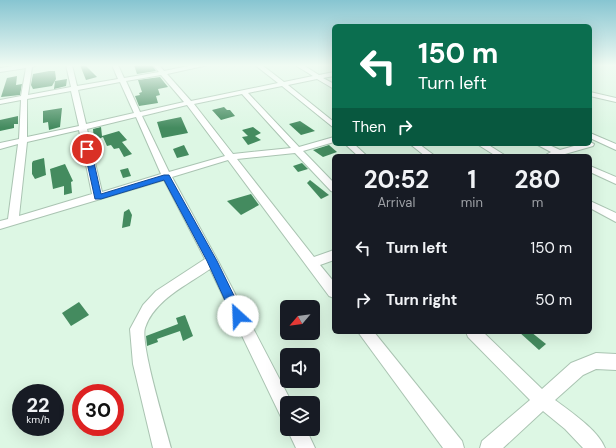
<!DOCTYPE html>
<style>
:root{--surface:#171b24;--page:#242831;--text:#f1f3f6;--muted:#9ea1a6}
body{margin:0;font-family:"DM Sans",sans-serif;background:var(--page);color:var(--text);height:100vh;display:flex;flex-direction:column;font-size:15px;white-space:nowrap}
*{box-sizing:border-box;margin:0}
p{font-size:13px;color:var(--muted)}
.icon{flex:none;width:22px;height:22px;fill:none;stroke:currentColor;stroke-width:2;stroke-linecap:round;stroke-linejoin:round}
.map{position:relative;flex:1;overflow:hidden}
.drawer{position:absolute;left:332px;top:154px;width:260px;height:180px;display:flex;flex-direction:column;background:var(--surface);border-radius:6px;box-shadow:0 4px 16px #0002}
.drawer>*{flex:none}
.banner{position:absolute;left:332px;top:24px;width:260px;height:122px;border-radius:6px;box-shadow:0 4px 16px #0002;background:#0b6e4f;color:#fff;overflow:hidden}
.needle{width:26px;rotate:241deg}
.controls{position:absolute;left:280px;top:300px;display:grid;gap:8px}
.controls a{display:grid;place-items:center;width:40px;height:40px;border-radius:6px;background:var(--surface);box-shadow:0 4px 16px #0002;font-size:20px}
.speed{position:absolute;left:12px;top:384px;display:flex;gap:8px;font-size:20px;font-weight:700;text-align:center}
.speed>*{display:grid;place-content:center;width:52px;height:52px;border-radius:50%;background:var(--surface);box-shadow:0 4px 16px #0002;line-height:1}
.speed small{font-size:10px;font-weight:400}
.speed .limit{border:6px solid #d22;background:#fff;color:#111}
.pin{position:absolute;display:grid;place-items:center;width:34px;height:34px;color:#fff;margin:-17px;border:2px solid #fff;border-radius:50%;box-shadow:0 1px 4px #0007}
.me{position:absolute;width:44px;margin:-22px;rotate:335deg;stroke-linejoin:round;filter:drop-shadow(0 0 3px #0008)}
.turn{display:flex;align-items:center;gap:14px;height:84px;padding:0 20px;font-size:18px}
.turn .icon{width:52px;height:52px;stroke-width:2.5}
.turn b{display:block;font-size:28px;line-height:34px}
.then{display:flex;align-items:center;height:38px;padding:0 20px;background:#0003;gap:8px;font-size:15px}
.eta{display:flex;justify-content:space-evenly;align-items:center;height:68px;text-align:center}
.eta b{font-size:24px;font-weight:700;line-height:28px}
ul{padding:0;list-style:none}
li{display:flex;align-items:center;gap:12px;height:52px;padding:0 20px}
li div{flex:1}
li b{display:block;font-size:15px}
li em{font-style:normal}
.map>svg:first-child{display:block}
.building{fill:#448b5f}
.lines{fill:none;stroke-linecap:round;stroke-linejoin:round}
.minor-casing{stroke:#aac4b2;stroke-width:2}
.major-casing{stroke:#aac4b2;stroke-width:2}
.minor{fill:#fff;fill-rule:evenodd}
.major{fill:#fff;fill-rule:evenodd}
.route{fill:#1a73e8;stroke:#114b97}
</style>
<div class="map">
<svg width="616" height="448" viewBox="0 0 616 448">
<rect width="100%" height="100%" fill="#ddf7e4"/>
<g class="building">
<polygon points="80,65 85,65 97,77 86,80"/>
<polygon points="134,65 152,65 156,71 137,74"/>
<polygon points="49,71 55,71 56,79 52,86 33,89 31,85 33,74"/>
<polygon points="17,76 16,85 22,84 20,95 1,97 7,78"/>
<polygon points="160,77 168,87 158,89 160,95 156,96 158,103 139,106 135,96 140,95 139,93 142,92 138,80"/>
<polygon points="67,79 66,86 54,89 55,81"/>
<polygon points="224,107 227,110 230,110 235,116 221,120 212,110"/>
<polygon points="62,108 60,127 49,130 48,122 43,123 43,111"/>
<polygon points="18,116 18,124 14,124 14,128 0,131 0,120"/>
<polygon points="181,117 188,133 162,138 157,122"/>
<polygon points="300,121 315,131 301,135 289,124"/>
<polygon points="101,127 102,136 119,131 127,140 122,142 132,154 124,157 119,148 114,149 111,145 107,146 103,137 94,141 93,129"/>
<polygon points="253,127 261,133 255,136 261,140 248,145 242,137 248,136 242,130"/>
<polygon points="184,145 189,155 177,158 173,149"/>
<polygon points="329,145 337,152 323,157 313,150"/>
<polygon points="44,158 46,175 35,179 32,174 32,163 33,161"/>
<polygon points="302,163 308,169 298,172 293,166"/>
<polygon points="65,164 73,181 71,182 72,193 64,195 64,186 53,189 50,169"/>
<polygon points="128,168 131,176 123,178 120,170"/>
<polygon points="310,180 329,195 321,199 307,183"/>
<polygon points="251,194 259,205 241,215 227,201"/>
<polygon points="129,209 132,215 130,226 122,228 124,212"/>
<polygon points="79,302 89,315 71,326 62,313"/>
<polygon points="185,315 193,336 183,341 180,331 157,339 158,342 147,346 146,336 178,324 176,318"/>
<polygon points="519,332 531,332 546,344 539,350"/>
</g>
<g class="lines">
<g class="minor-casing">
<g id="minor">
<path d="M20,65h17l-5,2 -4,28 43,-8 -5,-22h6l5,21 41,-7 -6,-14h6l6,13 35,-6 -6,-7h6l5,6 29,-6h15l-41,9 24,27 87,-18 -23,-18h7l22,17 29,-6 -18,-11h8l16,10 15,-3v4l-11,2 11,6v5l-17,-10 -29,6 46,37v6l-52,-42 -34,7 51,54 35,-10v5l-31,9 31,32v9l-3,-1 -36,-38 -58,6 77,98 20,-7v10l-14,5 14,17v16l-5,-2 -101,-136 -56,17 46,84 74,142h-5v17l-6,-3 -71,-148c-23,16 -56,31 -65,59 -5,16 21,100 26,120h-18l-20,-84 -3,-35 13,-24 13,-14 49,-32 -41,-79 -164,49v-8l8,-2 10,-75 -18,5v-6l19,-4 2,-39 -21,4v-4l21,-4 5,-28 -26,4v-4zM161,75l23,27 -44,10 -14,-31zM120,82l14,31 -48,11 -8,-34zM71,91l8,35 -52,11v-38zM242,94l49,54 -58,6 -39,-50zM187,105l38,51 -56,16 -27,-56zM136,117l25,57 -59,18 -15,-63zM79,130l13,64 -73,22 8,-74z"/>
<polygon points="590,133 616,144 616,150 590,138"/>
<polygon points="590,142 594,144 593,146 565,154 563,156 544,156 551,152 536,144 547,144 560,150 581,144 590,144"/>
<polygon points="345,144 354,144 367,156 358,156"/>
<polygon points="410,144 419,144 435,156 425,156"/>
<polygon points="477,144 487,144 506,156 496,156"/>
<polygon points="590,166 616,177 616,184 590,172"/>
<polygon points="590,201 616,213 616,222 590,208"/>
<polygon points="358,332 374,332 462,441 464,448 443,448"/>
<path d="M466,332h17l59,57 29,-26 25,-10 20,1v16l-20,-1 -13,6 -28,25c16,12 43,30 50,48h-22l-18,-19 -22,-18 -40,37h-23l2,-7 48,-41 -62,-63z"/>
<polygon points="287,429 306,429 315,448 296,448"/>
</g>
</g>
<g class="major-casing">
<polygon id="major" points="590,92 616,98 616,102 590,96"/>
</g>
<use href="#minor" class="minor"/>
<use href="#major" class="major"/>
</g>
<linearGradient id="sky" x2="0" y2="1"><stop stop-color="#87c5d1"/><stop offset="0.51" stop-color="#f0fbf3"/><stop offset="1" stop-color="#f0fbf3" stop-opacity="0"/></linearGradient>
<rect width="616" height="128" fill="url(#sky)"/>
<polygon class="route" points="87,147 91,149 101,194 164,175 169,175 217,261 244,316 242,320 238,322 234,320 207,261 164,180 101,199 95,199 84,149"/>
</svg>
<div class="controls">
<a><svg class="needle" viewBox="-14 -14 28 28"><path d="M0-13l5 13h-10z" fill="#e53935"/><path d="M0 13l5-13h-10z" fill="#9ea1a6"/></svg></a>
<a><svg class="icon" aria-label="sound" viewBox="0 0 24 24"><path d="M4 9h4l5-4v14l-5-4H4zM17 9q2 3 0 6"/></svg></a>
<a><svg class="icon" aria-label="layers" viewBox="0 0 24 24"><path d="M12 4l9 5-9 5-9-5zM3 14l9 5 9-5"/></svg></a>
</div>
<div class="speed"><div>22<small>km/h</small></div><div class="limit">30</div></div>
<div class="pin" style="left:87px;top:149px;background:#d93025"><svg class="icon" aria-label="arrive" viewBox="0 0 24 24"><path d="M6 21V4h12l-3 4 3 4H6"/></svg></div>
<svg class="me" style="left:238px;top:316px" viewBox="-20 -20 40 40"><circle r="19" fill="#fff"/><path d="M0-13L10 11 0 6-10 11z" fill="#1a73e8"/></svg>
<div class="banner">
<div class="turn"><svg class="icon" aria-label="left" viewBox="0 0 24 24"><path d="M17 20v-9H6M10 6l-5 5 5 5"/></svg><div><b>150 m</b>Turn left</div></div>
<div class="then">Then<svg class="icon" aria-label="right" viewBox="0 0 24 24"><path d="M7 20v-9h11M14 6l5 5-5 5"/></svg></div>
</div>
<section class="drawer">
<div class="eta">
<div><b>20:52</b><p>Arrival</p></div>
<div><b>1</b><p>min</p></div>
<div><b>280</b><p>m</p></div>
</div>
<ul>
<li><svg class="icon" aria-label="left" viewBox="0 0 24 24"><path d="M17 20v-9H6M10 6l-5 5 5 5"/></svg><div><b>Turn left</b></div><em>150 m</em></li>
<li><svg class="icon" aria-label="right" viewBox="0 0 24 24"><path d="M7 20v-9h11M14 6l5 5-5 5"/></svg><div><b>Turn right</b></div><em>50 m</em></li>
</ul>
</section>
</div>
